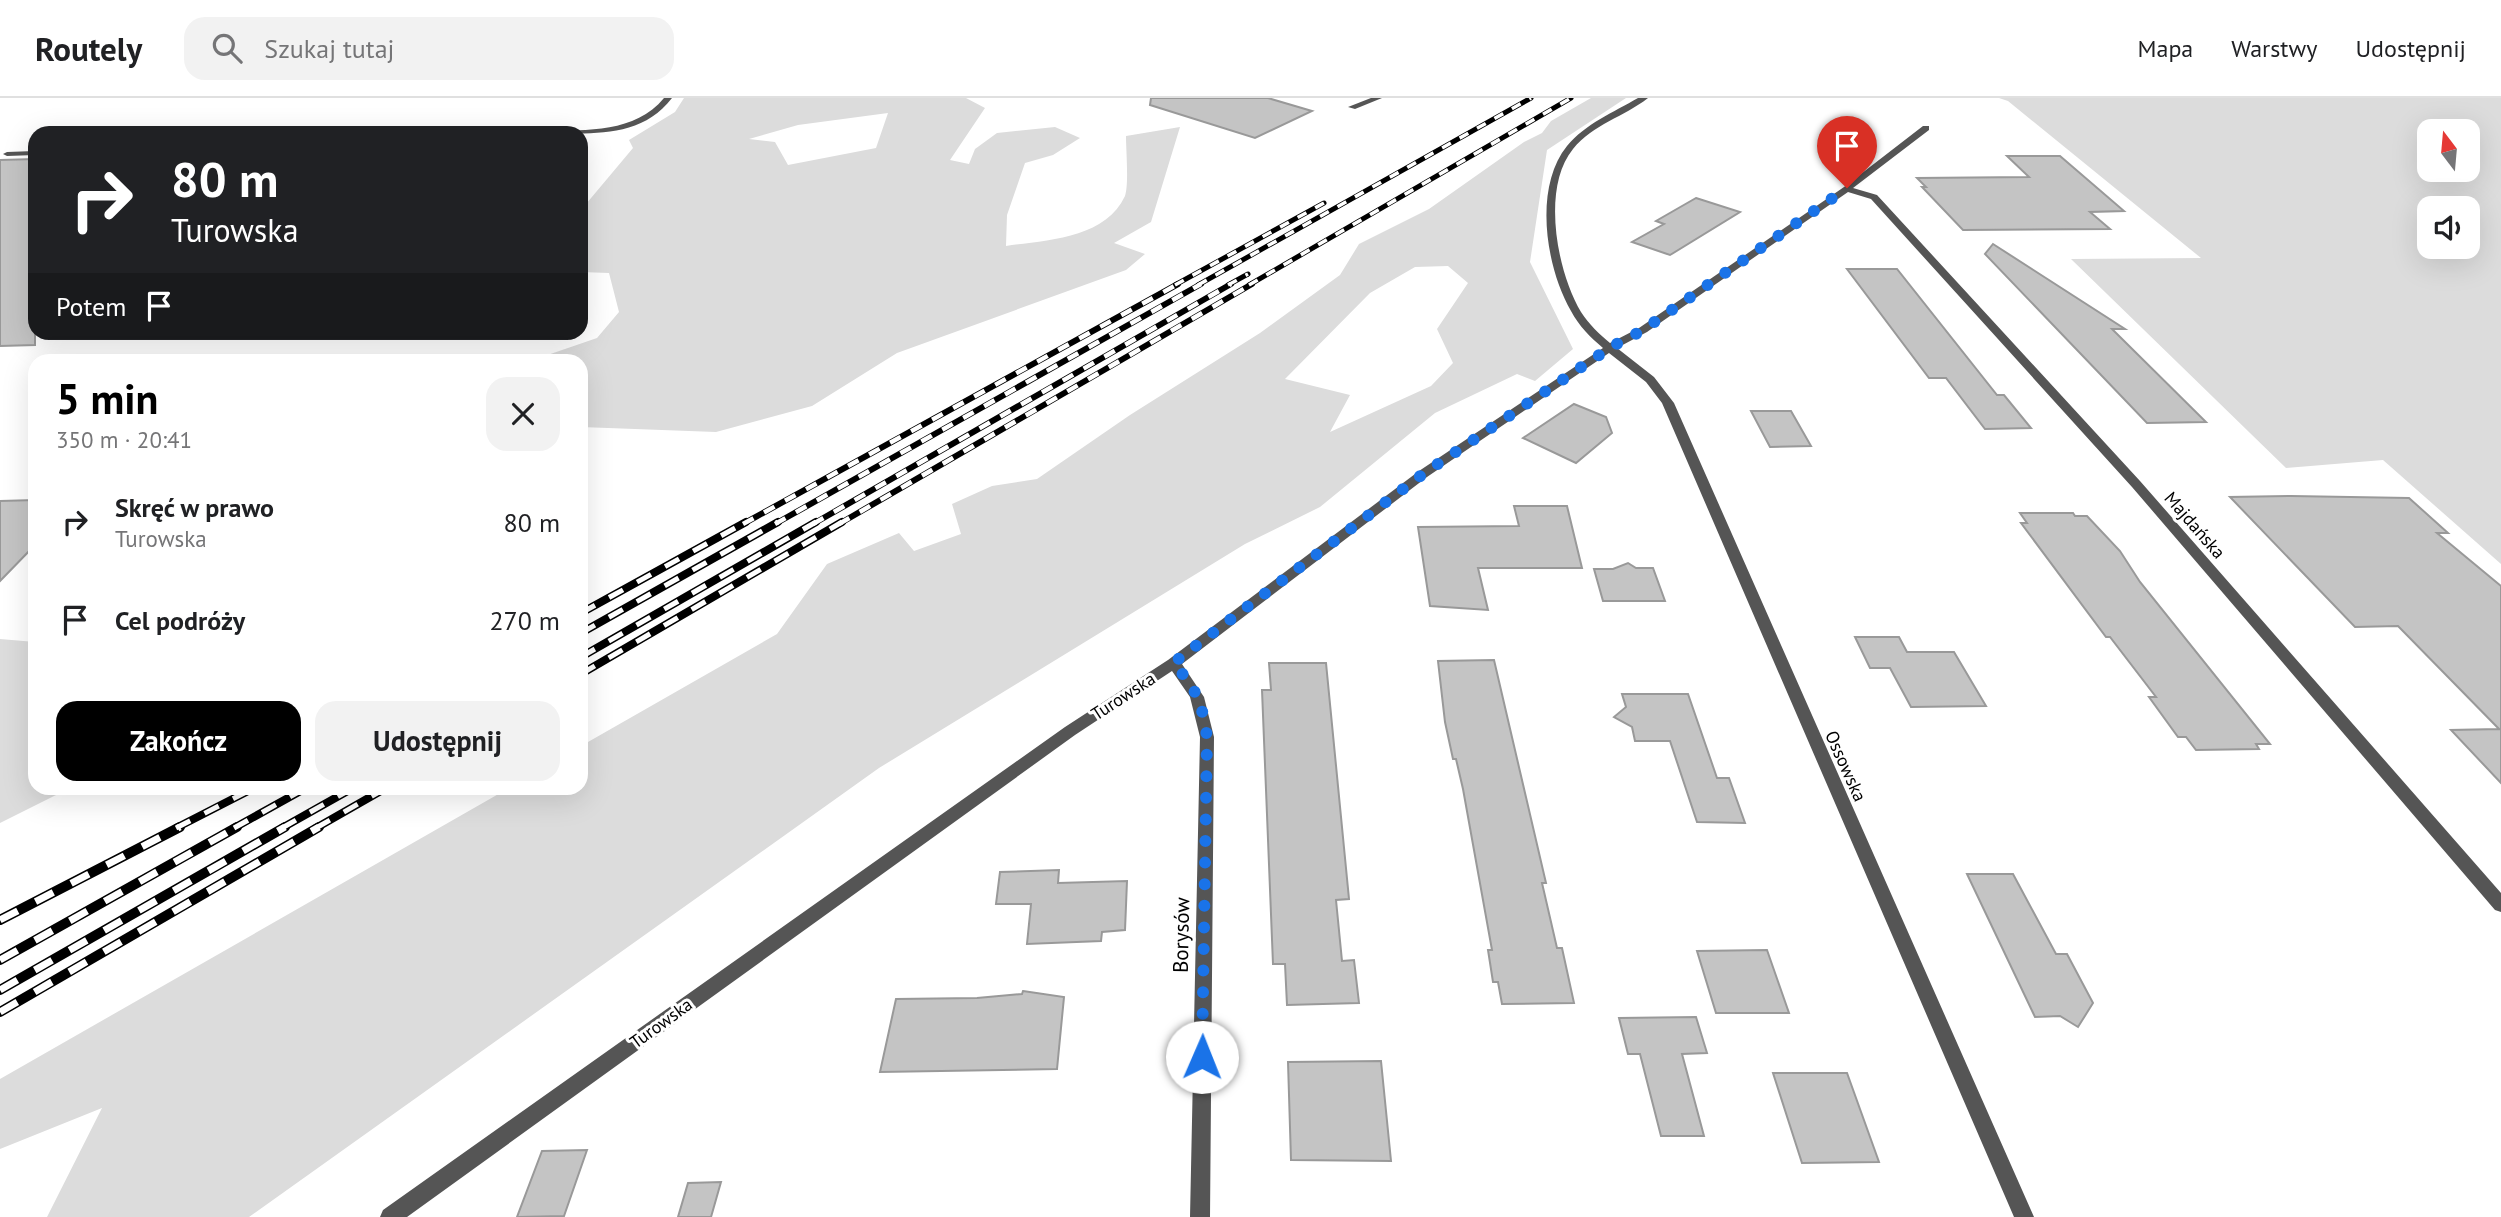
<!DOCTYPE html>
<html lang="pl">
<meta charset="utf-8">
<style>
:root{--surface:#fff;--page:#f2f2f2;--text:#202124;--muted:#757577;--line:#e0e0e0;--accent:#000}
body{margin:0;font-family:"PT Sans",sans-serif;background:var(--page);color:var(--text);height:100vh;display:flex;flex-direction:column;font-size:26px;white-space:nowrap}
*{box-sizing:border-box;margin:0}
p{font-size:23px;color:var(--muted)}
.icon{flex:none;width:38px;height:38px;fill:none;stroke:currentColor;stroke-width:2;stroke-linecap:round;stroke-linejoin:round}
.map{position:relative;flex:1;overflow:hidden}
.panel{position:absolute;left:28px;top:256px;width:560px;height:441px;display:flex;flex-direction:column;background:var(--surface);border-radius:21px;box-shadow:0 7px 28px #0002}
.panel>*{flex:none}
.top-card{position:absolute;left:28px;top:28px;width:560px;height:214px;border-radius:21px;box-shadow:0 7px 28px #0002;background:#202124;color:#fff;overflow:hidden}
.needle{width:46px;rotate:344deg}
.buttons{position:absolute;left:2417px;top:21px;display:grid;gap:14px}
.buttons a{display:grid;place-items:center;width:63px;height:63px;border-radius:14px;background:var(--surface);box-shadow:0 7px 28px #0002;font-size:35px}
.pin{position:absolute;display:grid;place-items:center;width:60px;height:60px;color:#fff;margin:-72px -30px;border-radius:50% 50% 50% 0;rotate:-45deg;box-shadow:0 0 7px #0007}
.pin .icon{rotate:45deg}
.me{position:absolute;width:77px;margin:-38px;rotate:1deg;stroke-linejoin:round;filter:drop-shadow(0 0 5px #0008)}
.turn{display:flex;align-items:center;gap:24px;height:147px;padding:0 28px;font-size:32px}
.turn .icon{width:91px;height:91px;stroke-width:2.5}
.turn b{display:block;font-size:49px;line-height:60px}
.then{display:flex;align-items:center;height:66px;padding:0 28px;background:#0003;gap:14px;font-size:26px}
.round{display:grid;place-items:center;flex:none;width:74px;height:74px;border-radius:21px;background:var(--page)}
.headline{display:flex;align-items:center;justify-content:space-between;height:119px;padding:0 28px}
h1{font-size:42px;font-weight:800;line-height:52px;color:var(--accent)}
.primary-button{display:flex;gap:14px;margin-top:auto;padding:14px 28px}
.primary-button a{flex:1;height:80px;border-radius:21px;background:var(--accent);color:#fff;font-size:28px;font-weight:800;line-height:80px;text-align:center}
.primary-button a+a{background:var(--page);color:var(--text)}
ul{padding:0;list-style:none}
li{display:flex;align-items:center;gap:21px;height:98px;padding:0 28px}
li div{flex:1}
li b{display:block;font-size:26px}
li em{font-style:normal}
header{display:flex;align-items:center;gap:42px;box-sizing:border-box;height:98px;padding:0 35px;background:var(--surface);border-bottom:2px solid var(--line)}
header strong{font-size:33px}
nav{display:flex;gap:38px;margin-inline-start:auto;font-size:24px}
.search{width:490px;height:63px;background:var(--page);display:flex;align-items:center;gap:18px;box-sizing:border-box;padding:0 24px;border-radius:21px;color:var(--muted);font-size:26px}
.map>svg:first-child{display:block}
.green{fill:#dcdcdc;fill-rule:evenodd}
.building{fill:#c4c4c4;stroke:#999;stroke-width:2}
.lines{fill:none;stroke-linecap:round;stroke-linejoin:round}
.street{fill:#555;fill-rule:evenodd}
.rail-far3-casing{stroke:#000;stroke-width:5}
.rail-far2-casing{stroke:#000;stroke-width:6}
.rail-far1-casing{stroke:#000;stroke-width:8}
.rail-casing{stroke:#000;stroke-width:10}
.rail-far3{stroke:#fff;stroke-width:3.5;stroke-dasharray:10;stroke-linecap:butt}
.rail-far2{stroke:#fff;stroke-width:4.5;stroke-dasharray:12;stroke-linecap:butt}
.rail-far1{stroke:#fff;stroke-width:5;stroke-dasharray:16;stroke-linecap:butt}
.rail{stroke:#fff;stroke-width:7;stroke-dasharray:20;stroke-linecap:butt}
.route{stroke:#1a73e8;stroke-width:12;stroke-dasharray:0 21.6}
.labels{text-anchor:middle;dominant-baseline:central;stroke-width:6;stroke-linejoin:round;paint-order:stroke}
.street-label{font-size:18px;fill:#000;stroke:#fff}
.near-street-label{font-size:21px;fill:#000;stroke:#fff}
</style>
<header>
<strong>Routely</strong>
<div class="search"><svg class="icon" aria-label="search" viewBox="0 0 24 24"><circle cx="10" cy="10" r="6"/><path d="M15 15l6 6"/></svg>Szukaj tutaj</div>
<nav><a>Mapa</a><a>Warstwy</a><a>Udostępnij</a></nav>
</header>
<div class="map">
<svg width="2501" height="1119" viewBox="0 0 2501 1119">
<rect width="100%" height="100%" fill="#fff"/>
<g class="green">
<path d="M684,0h282l19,10 -35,52 19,4 6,-15 22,-16 58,-6 25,11 -27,17 -28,8 -18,52 -1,31c40,-6 99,-7 119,-50 4,-12 1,-46 1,-60l54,-9 -29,95 -37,21 31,11 -19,16 -229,83 -85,53 -96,26 -135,-5v-67h-48l64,-22 22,-26 -10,-39 -28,-1v-62l52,-62 -4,-8 46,-28zM888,15l-12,35 -88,17 -13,-23 -26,-3 49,-14z"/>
<path d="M1591,0h35l-79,52 -17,112 43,87 -38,32 -18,-7 -82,39 -115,94 -75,37 -366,224 -630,449h-202l55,-109 -102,41v-70l509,-291h72v-42l196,-112 50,-70 72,-31 15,18 47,-17 -9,-30 40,-18 45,-7 93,-64 130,-82 80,-58 19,-31 70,-35 95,-67 18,-9 9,-12zM1448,168l20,17 -31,46 16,34 -22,23 -101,46 20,-37 -65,-16 85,-86 45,-26z"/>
<path d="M1999,0h502v466l-118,-104 -97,8 -215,-209 130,-1 -193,-157zM2429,33h39v39h-39zM2429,110h39v39h-39z"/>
<polygon points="0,541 35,544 35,690 70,690 0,725"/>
</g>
<g class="building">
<polygon points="1151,0 1268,0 1312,13 1255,40 1150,7"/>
<polygon points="2007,58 2060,58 2124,113 2090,114 2110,131 1963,132 1922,89 1926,89 1917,80 2029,79"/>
<polygon points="35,61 35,247 0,248 0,62"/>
<polygon points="1696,100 1740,114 1670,157 1632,144 1664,126 1656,123"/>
<polygon points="1993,146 2125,231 2112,231 2206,324 2147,325 1985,156"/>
<polygon points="1847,171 1897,171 1997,297 2004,297 2031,330 1985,331 1946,280 1929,280"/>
<polygon points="1574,306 1606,319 1612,335 1576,365 1523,340"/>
<polygon points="1751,313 1791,313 1811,348 1770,349"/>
<polygon points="2291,398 2409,400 2448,435 2437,435 2501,488 2501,685 2451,632 2499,631 2398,528 2355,529 2230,399"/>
<polygon points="35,402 35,447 0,483 0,403"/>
<polygon points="1514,408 1567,408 1582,470 1478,470 1488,512 1430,508 1418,429 1519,428"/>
<polygon points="2020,415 2073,415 2075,418 2087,418 2120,453 2140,484 2270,646 2256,646 2259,651 2196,652 2186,639 2178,639 2149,599 2156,599 2110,539 2106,539 2021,425 2027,425"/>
<polygon points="1628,465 1636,470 1653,470 1665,503 1603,503 1594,471 1613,471"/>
<polygon points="1855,539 1899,539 1907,554 1954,554 1986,608 1911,609 1890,570 1870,570"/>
<polygon points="1494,562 1546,785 1542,785 1557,850 1562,850 1574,905 1502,906 1498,884 1493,884 1488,852 1492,852 1463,691 1456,661 1453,661 1445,624 1438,563"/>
<polygon points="1269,565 1326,565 1349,801 1336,802 1342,863 1354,862 1359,905 1287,907 1285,866 1273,866 1262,592 1271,592"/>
<polygon points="1622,596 1688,596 1717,680 1729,680 1745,725 1697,724 1670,643 1635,643 1632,629 1614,619 1626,609"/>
<polygon points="1059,772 1058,785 1127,783 1125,832 1102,834 1101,843 1027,846 1031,806 996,806 1000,774"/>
<polygon points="1967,776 2013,776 2056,856 2067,856 2093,905 2078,929 2060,918 2035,919"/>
<polygon points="1767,852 1789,915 1716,915 1697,853"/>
<polygon points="1023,893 1064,899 1057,971 880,974 896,901 977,900 1022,896"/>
<polygon points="1696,919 1707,955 1682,956 1704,1038 1661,1038 1640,956 1628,956 1619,920"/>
<polygon points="1381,963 1391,1063 1291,1062 1288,964"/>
<polygon points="1773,975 1847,975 1879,1064 1802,1065"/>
<polygon points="587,1052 564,1118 517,1119 542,1053"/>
<polygon points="721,1084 711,1119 678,1119 688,1085"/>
</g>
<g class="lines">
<g class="street">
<path d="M664,0h8c-32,42 -84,35 -130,35l4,-2c41,-1 89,2 118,-33z"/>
<polygon points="1371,0 1382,0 1355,11 1348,9"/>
<path d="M1638,0h10c-24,19 -55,26 -75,51 -32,39 -16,123 8,163 8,12 18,22 29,31l29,-15 205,-141 79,-61h6v4l-76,58 24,7 263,286 361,412v19l-6,-2 -363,-423 -261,-288 -23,-7 -201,140 -30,16 37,29 20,26 360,814h-20l-352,-814 -16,-21 -37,-29 -182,124 -245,187 22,33 10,40 -4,480h-20l10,-480 -10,-40 -18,-26 -97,64 -668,482h-27l3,-7 682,-483 103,-67 251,-189 184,-123c-13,-11 -24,-22 -32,-37 -25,-43 -38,-123 -4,-165 18,-22 47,-34 71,-48z"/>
<polygon points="35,53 35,57 7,58 3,56 7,54"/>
</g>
<g class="rail-far3-casing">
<g id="rail-far3">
<polyline points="1175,187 1324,105"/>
<polyline points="1198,187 1531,0"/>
<polyline points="1228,187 1248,176"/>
<polyline points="1249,187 1571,0"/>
</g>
</g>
<g class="rail-far2-casing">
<g id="rail-far2">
<polyline points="743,426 1178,186"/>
<polyline points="775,426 1201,186"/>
<polyline points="813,426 1231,186"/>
<polyline points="839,426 1252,186"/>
</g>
</g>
<g class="rail-far1-casing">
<g id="rail-far1">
<polyline points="581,515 746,424"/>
<polyline points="581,535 778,424"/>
<polyline points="581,559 816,424"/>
<polyline points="581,576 842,424"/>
<polyline points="176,730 254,690"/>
<polyline points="234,730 306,690"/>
<polyline points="282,730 353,690"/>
<polyline points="316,730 386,690"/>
</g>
</g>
<g class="rail-casing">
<g id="rail">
<polyline points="0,822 180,729"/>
<polyline points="0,862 237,729"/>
<polyline points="0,892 285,729"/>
<polyline points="0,914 319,729"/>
</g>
</g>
<use href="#rail-far3" class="rail-far3"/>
<use href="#rail-far2" class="rail-far2"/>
<use href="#rail-far1" class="rail-far1"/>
<use href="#rail" class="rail"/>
</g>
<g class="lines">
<path class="route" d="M1202,959l5,-320c-5,-34 -10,-48 -34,-74l250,-189 188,-127 32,-17 204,-142"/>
</g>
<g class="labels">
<g class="street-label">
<text transform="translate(2195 427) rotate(49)">Majdańska</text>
<text transform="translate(1123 598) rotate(-33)">Turowska</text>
<text transform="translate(1846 668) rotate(66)">Ossowska</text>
<text transform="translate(661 925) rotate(-36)">Turowska</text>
</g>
<g class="near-street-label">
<text transform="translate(1181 837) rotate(-89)">Borysów</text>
</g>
</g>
</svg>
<div class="buttons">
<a><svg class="needle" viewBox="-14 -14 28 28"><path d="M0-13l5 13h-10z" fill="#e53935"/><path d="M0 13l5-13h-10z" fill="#757577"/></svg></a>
<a><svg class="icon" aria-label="sound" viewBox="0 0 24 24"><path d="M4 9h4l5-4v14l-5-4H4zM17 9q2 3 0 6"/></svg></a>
</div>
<div class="pin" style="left:1847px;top:90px;background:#d93025"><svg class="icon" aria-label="arrive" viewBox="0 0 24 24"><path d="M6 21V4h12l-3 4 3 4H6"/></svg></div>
<svg class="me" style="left:1202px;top:959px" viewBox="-20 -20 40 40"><circle r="19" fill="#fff"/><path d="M0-13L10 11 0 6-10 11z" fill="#1a73e8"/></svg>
<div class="top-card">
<div class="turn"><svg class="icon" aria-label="right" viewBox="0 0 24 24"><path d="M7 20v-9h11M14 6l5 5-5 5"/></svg><div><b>80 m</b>Turowska</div></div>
<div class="then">Potem<svg class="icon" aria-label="arrive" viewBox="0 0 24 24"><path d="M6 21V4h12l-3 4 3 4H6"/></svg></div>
</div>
<section class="panel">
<div class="headline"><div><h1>5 min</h1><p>350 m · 20:41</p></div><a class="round"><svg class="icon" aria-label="close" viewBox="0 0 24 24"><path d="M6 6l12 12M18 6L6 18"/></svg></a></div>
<ul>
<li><svg class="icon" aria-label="right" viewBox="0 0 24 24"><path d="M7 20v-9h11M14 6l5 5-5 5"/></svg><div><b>Skręć w prawo</b><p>Turowska</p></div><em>80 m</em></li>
<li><svg class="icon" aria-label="arrive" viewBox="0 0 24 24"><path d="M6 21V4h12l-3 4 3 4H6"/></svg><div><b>Cel podróży</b></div><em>270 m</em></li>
</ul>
<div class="primary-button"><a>Zakończ</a><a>Udostępnij</a></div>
</section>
</div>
